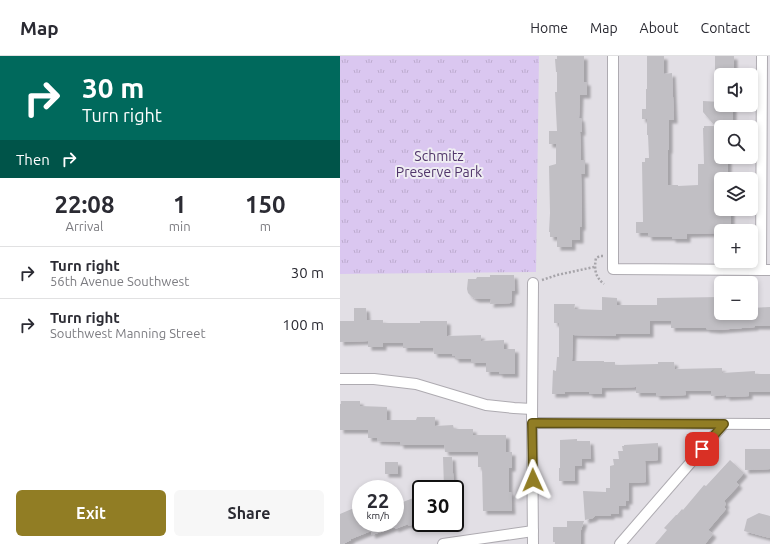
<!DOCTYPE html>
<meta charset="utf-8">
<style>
:root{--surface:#fff;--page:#f7f7f7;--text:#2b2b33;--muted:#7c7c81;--line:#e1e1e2;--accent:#917d24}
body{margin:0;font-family:Ubuntu,sans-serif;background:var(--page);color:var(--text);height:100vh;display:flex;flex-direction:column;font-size:15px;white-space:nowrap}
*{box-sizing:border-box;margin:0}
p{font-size:13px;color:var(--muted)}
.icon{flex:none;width:22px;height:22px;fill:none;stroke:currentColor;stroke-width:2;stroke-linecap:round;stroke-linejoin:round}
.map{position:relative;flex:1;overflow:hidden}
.sheet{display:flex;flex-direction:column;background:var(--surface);width:340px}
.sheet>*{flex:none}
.guide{background:#00695c;color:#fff;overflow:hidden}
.controls{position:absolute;left:374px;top:12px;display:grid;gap:8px}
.controls a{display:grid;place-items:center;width:44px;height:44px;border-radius:6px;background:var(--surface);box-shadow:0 2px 6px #0003;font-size:20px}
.speed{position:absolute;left:12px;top:424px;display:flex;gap:8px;font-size:20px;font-weight:700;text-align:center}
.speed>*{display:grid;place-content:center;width:52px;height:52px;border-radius:50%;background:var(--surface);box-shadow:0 2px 6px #0003;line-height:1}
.speed small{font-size:10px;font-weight:400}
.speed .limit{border:2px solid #111;border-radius:6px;background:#fff;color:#111}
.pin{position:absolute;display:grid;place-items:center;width:34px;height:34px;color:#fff;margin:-17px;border-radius:8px;box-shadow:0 2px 6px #0006}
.me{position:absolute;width:44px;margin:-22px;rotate:359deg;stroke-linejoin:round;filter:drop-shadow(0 0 3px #0008)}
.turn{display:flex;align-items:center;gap:14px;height:84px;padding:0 16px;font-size:18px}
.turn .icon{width:52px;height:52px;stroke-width:2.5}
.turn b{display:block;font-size:28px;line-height:34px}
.then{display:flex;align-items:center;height:38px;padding:0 16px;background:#0003;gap:8px;font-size:15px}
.eta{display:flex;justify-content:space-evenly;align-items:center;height:68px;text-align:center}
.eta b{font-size:24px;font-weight:600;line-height:28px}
.primary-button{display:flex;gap:8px;margin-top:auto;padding:8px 16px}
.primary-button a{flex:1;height:46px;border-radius:6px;background:var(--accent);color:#fff;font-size:16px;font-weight:600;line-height:46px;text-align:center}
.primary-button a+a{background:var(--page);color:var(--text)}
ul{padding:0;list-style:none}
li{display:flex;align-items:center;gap:12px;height:52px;padding:0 16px;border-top:1px solid var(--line)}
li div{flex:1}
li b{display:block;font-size:15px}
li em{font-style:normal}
header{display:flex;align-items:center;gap:24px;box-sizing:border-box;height:56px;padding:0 20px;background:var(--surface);border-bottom:1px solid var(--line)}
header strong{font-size:19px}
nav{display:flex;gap:22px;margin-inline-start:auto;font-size:14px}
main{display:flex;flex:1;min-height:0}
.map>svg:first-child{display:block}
.park{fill:url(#park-tufts)}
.building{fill:#c1bfc4;filter:url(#shadow)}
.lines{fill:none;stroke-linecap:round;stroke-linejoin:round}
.street-casing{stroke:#aeabb1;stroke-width:12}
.path{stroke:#a6a4a9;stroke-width:2.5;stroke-dasharray:2 2;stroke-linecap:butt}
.street{stroke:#fff;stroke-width:10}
.route-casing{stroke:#5e5117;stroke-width:10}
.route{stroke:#917d24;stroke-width:7}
.labels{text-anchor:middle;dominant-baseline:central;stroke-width:4;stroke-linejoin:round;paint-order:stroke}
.park-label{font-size:14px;fill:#51366b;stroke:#efedf3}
</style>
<header>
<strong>Map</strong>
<nav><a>Home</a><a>Map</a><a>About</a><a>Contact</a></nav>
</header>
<main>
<section class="sheet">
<div class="guide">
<div class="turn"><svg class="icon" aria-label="right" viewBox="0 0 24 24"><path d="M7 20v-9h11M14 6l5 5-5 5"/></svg><div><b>30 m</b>Turn right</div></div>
<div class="then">Then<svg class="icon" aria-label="right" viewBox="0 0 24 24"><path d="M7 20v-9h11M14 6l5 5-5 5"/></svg></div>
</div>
<div class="eta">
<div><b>22:08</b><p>Arrival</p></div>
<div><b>1</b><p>min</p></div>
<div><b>150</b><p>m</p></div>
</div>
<ul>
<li><svg class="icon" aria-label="right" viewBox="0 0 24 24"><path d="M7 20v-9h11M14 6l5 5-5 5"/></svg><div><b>Turn right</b><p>56th Avenue Southwest</p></div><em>30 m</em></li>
<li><svg class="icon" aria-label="right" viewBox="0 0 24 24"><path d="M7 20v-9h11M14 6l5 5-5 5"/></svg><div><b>Turn right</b><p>Southwest Manning Street</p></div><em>100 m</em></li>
</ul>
<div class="primary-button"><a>Exit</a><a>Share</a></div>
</section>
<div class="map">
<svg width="430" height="488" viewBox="0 0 430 488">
<defs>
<pattern id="park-tufts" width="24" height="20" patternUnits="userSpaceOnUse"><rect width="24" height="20" fill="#dac7f0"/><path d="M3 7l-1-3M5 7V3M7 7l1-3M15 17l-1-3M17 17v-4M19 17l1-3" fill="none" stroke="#bcabce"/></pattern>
<filter id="shadow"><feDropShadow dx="3.5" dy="3.5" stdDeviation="1" flood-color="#0004"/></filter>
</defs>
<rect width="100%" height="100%" fill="#e2dfe5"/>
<polygon class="park" points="0,0 199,0 196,216 0,218"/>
<g class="building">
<polygon points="217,0 244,0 244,26 247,26 247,39 240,39 239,62 241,62 242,76 240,76 241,104 245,104 245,118 241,118 242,171 240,171 240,184 232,184 232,191 217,191 217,181 210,181 210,176 209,176 210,157 209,110 216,108 216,88 209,88 209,75 217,75 215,36 217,36 217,16 216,16 215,3 217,3"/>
<polygon points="307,0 324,0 324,18 332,17 334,64 329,64 329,94 328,94 328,129 338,129 338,130 358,129 358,108 364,108 363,72 364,72 364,70 375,70 363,56 363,45 381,46 381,49 393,49 393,64 391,64 391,71 381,71 381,101 388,101 388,122 381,122 381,153 391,153 391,174 381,175 381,177 347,178 347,183 332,183 332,181 308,181 308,177 296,177 296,166 303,166 302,106 305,106 305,102 309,102 308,79 307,79 307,63 302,63 302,53 306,53 306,33 307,33"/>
<rect x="375" y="0" width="19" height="19"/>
<polygon points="150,219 174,219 175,235 172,235 171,247 150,248 151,243 136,243 132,241 128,237 127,233 128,223 136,223 137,221 150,221"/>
<polygon points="262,241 277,242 277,249 317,249 317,242 381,241 381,257 411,257 411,252 430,251 430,270 415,270 415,271 377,274 366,273 366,272 331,272 331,265 310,265 310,278 276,278 276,280 233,279 232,305 264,305 264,306 275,306 275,309 318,308 318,306 334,306 335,313 382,312 382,317 415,315 415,318 430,318 430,336 409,336 409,340 386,341 386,339 371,340 371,335 345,335 346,339 316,340 316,337 296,337 296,331 262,332 262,338 249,338 249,336 225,336 225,338 212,338 213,314 216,315 217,301 219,301 219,267 214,267 214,248 235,248 234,253 262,254"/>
<polygon points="14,252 26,252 27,264 43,264 43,267 80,267 80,265 107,265 107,280 141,279 141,285 164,284 164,293 175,293 175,318 159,318 159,316 146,316 146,307 131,307 131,303 115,303 115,300 112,300 112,298 94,298 93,292 63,292 63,287 43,287 43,291 28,291 28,285 0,286 0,265 14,265"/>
<polygon points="1,345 20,345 20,350 47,351 47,364 76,364 77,361 95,361 95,370 113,369 114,373 133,373 133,379 166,379 166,396 172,396 172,412 169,412 169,436 171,436 172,455 143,455 142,411 138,411 138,396 105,396 104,389 60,389 60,386 37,385 37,382 28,382 28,374 0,374 0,348 1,348"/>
<polygon points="237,383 237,385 250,385 251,403 242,403 242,410 235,410 235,425 219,425 219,412 220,412 220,384"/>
<polygon points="318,387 318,404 305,405 306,426 289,427 289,445 286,445 286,450 279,450 279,458 271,458 271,460 255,460 253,462 245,464 243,435 266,436 266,432 270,432 270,410 274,409 273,403 279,403 278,395 283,395 282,390 284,390 284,389"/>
<polygon points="405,393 430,393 430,413 405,414"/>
<polygon points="103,401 112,401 114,433 104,433"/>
<polygon points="390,404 404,417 396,426 399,429 384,445 386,448 384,451 386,453 368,474 373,478 365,488 315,488 327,474 324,472 336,459 337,459 342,453 343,454 364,429 366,430"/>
<rect x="45" y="406" width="13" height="12"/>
<polygon points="76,441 81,454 81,465 69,470 68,468 55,473 55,471 32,479 31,475 11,483 11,484 3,488 0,488 0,458 21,449 21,467 55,467 55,449"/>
<polygon points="419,457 430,460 430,482 404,475 407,463"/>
<polygon points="227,465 244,465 241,474 241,488 215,488 215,486 213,486 213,471 227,471"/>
</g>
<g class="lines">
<g class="street-casing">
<g id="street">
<polyline points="273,0 273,213 430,214"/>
<polyline points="421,214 422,0"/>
<polyline points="0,323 34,323 76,328 146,349 174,352 192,353"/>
<polyline points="192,367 430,368"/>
<polyline points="103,488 193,475"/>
<polyline points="193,488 192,362 193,227"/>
<polyline points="280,488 384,368"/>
</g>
</g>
<g class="path">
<path d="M263,200h-3l-4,2c-2,11 -1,19 8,26"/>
<polyline points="202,224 217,219 254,211"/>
</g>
<use href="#street" class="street"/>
</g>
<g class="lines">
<g class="route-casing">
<polyline id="route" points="193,424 192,367 384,368 362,393"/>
</g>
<use href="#route" class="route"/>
</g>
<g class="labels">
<g class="park-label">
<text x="99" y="100">Schmitz<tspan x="99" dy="16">Preserve Park</tspan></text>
</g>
</g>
</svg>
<div class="controls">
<a><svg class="icon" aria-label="sound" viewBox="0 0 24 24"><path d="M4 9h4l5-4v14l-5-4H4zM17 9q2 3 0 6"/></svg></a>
<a><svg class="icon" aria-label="search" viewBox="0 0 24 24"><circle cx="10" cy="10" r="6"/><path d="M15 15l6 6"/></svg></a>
<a><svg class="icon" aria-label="layers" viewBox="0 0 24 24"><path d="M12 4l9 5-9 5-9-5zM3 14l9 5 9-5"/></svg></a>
<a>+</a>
<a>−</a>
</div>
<div class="speed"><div>22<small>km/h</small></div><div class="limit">30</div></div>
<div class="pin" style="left:362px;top:393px;background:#d93025"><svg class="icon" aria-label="arrive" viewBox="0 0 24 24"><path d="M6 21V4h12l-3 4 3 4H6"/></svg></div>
<svg class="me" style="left:193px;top:424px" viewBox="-20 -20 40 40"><path d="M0-17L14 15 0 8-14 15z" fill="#917d24" stroke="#fff" stroke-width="4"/></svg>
</div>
</main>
